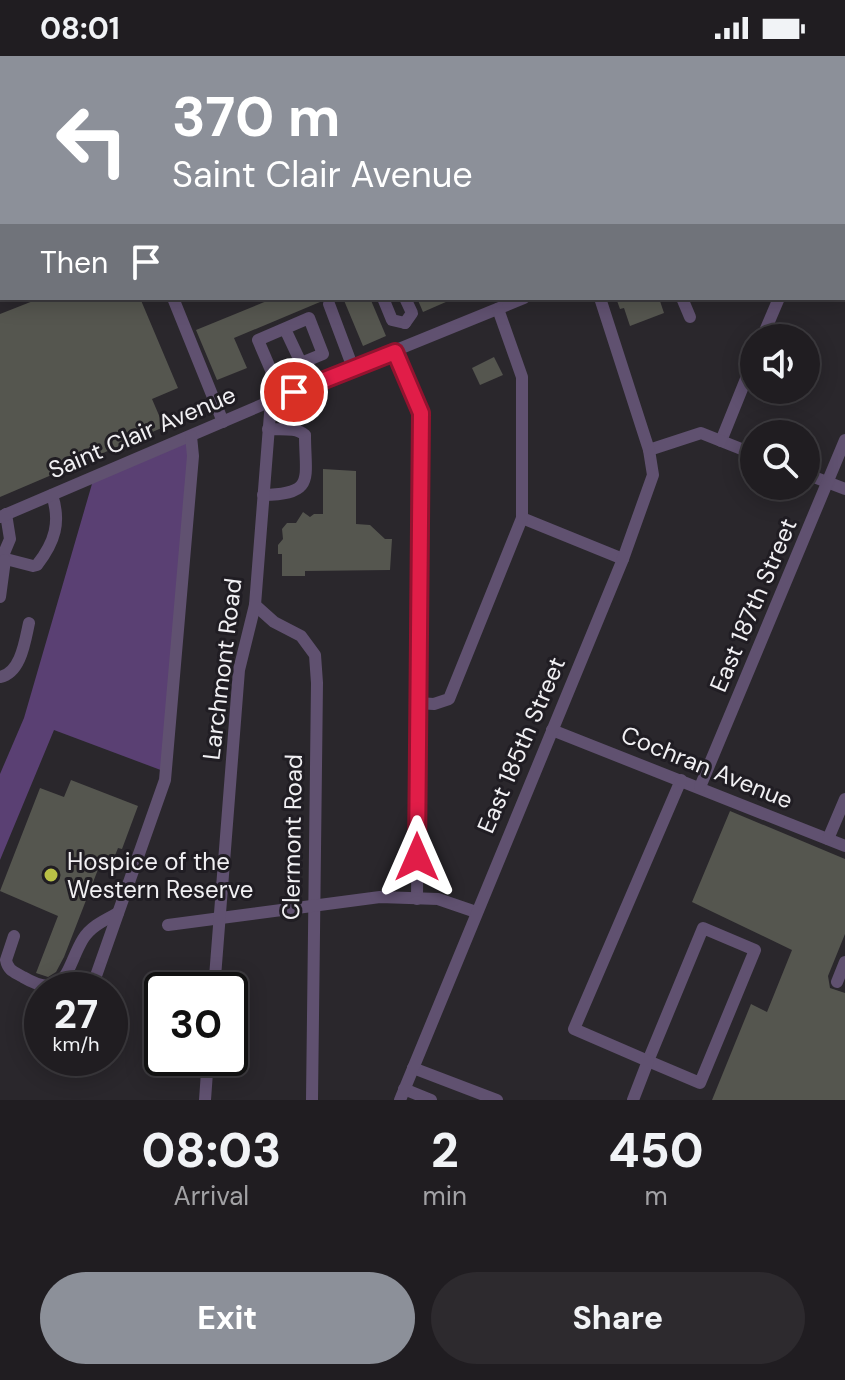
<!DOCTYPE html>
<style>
:root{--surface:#201d21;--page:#2d2a2e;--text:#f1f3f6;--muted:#a2a2a5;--line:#3d3b3f;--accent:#8c9099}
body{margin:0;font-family:"DM Sans",sans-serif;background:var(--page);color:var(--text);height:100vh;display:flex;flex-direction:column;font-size:30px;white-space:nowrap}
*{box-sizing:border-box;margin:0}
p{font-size:26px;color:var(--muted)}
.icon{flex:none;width:44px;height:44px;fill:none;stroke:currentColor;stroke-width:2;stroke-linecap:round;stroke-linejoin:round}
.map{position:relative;height:1044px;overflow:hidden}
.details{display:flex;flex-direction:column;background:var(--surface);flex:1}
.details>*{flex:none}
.guide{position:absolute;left:0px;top:0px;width:846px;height:244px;box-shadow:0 4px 20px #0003,0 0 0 2px var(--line);background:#8c9099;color:#fff;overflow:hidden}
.controls{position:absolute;left:740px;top:268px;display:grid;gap:16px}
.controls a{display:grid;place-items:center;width:80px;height:80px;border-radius:50%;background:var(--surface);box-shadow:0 4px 20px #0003,0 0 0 2px var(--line);font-size:40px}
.speed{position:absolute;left:24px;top:916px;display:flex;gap:16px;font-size:40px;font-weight:700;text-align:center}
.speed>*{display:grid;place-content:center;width:104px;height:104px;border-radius:50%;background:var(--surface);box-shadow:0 4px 20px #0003,0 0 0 2px var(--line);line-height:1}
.speed small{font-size:20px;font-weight:400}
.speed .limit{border:4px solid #111;border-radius:12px;background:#fff;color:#111}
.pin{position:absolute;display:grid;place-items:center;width:68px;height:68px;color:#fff;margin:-34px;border:4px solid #fff;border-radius:50%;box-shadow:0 2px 8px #0007}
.me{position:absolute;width:88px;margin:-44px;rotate:0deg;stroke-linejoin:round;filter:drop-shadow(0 0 6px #0008)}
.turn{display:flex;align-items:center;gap:28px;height:168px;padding:0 40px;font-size:36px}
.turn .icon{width:104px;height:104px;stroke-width:2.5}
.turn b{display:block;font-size:56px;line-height:68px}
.then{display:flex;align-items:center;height:76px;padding:0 40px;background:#0003;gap:16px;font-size:30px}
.eta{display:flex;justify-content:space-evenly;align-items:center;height:136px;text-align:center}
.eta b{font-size:48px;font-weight:800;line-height:56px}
.cta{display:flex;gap:16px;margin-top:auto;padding:16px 40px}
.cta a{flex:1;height:92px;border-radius:48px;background:var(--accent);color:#fff;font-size:32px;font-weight:800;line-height:92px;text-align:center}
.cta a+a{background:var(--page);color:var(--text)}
.status{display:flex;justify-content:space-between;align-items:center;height:56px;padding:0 40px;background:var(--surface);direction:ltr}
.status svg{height:22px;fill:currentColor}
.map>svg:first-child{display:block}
.green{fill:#5a4073}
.building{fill:#55564f}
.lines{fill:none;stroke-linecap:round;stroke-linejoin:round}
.minor{stroke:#605170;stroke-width:12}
.rail-casing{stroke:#aba9ad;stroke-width:6}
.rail{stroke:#201d23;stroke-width:3;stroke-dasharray:9;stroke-linecap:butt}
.route-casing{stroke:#92132f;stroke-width:20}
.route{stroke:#e11d48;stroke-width:14}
.poi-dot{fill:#b9c046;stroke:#201d23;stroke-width:3}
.labels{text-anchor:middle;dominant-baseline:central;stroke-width:6;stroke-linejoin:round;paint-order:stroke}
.street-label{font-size:24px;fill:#f1f0f3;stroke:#201d23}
.poi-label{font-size:24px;fill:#f1f0f3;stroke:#201d23;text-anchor:start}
</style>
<div class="status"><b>08:01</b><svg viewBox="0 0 49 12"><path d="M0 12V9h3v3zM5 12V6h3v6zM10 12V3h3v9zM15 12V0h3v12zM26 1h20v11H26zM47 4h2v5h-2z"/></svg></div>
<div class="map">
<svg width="845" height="1044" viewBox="0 0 845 1044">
<rect width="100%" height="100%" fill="#2a272c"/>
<polygon class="green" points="191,380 166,716 54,674 0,804 0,718 24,662 94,421"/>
<g class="building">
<polygon points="31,242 140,242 178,332 152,343 164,371 0,441 0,258 33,245"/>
<polygon points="274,242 322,242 320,246 234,282 247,312 217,324 196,274"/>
<polygon points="343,242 370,242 386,280 363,290"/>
<polygon points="417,242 455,242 423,256"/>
<polygon points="616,242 642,242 643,245 659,242 664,257 630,270 624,252 620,253"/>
<polygon points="494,301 503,319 480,329 472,312"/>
<polygon points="323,413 356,415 356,468 370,469 385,483 392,483 390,514 305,515 305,520 282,520 282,498 278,498 278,489 283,483 282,473 287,467 296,467 303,456 310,461 314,458 323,458"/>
<polygon points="71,724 138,750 122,793 118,792 114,802 104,798 64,901 56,916 48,921 36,917 58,860 0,835 40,732 64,741"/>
<polygon points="730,755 845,803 845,878 828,920 830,932 845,937 845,1044 712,1044 751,948 767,956 792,894 692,846"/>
</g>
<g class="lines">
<g class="minor">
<polyline points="655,0 656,2"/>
<polyline points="763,0 763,2"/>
<polyline points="399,2 406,0"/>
<polyline points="455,2 461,0"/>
<polyline points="607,2 611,0"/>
<polyline points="0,30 2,30"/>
<polyline points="844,109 845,109"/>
<polyline points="0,148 2,148"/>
<polyline points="0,222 2,221"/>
<polyline points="173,242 223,366"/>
<polyline points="383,242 392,264 405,267"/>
<polyline points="682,242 690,261"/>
<polyline points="329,248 353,312"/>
<polyline points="405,267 412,257 405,242"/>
<polyline points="285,273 301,307 273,319 258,284 309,262 323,298 301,307 311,329"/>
<polyline points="762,282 779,242"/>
<polyline points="395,296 421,357 417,843"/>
<polyline points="721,385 754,303"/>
<polyline points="649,394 701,377 754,398"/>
<polyline points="806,418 845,433"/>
<path d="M263,439c53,-1 42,-16 42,-60 -9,-8 -25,-5 -37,-6"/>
<path d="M6,458l4,25 -8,19 31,8 4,-1c18,-23 24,-43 15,-70"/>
<polyline points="0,461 271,345 524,242"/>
<polyline points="522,462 623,503"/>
<polyline points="0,541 5,504"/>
<polyline points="255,549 274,566 301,580 315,599 317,627 312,1044"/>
<path d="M0,621c21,-4 25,-36 29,-54"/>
<polyline points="417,647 434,648 449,643 522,462 522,321 498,253"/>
<polyline points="552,674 845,790"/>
<polyline points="700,731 845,384"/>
<polyline points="828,783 845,743"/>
<polyline points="168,869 380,841 438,843 476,856"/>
<polygon points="703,872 755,894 700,1027 648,1005"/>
<path d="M14,880l-8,24c2,11 9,12 17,17 44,26 43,-10 60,-38 8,-13 22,-19 35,-26"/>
<polyline points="837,926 845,906"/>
<polyline points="91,934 165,724 193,400 191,380"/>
<polyline points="214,934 239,614 255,549 271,345"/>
<polyline points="413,1012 497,1044"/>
<polyline points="404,1033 431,1044"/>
<polyline points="205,1044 208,1002"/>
<polyline points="400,1044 623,503 653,419 649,394 600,242"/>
<polyline points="633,1044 648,1005 574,973 681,724"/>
</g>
<g class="rail-casing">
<g id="rail">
<polyline points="516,2 522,0"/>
<polyline points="0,170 2,169"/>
</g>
</g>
<use href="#rail" class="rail"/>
</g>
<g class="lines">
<g class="route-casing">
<polyline id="route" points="294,336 395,296 421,357 417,801"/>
</g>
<use href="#route" class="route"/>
</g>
<circle class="poi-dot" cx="51" cy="819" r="8"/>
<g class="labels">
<g class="street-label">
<text transform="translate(142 376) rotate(-23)">Saint Clair Avenue</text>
<text transform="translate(753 549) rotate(-67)">East 187th Street</text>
<text transform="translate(222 613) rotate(-83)">Larchmont Road</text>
<text transform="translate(521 689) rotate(-67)">East 185th Street</text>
<text transform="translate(707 711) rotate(22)">Cochran Avenue</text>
<text transform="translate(292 781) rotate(-89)">Clermont Road</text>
</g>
<g class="poi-label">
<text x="67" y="805">Hospice of the<tspan x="67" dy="28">Western Reserve</tspan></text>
</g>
</g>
</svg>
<div class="controls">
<a><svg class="icon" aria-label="sound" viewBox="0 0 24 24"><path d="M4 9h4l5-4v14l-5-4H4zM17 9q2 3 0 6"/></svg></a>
<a><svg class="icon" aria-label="search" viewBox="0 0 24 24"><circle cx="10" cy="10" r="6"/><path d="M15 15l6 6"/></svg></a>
</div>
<div class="speed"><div>27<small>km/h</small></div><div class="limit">30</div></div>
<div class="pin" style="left:294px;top:336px;background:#d93025"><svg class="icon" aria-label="arrive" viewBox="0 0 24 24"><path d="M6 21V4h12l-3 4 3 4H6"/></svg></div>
<svg class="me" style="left:417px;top:801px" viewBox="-20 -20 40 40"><path d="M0-17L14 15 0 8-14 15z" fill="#e11d48" stroke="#fff" stroke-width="4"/></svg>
<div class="guide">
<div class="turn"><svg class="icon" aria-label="left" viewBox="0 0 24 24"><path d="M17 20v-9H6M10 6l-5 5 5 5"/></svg><div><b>370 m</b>Saint Clair Avenue</div></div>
<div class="then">Then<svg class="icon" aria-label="arrive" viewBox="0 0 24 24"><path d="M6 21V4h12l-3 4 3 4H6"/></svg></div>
</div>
</div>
<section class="details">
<div class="eta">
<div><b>08:03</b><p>Arrival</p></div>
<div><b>2</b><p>min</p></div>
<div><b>450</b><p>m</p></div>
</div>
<div class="cta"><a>Exit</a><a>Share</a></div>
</section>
